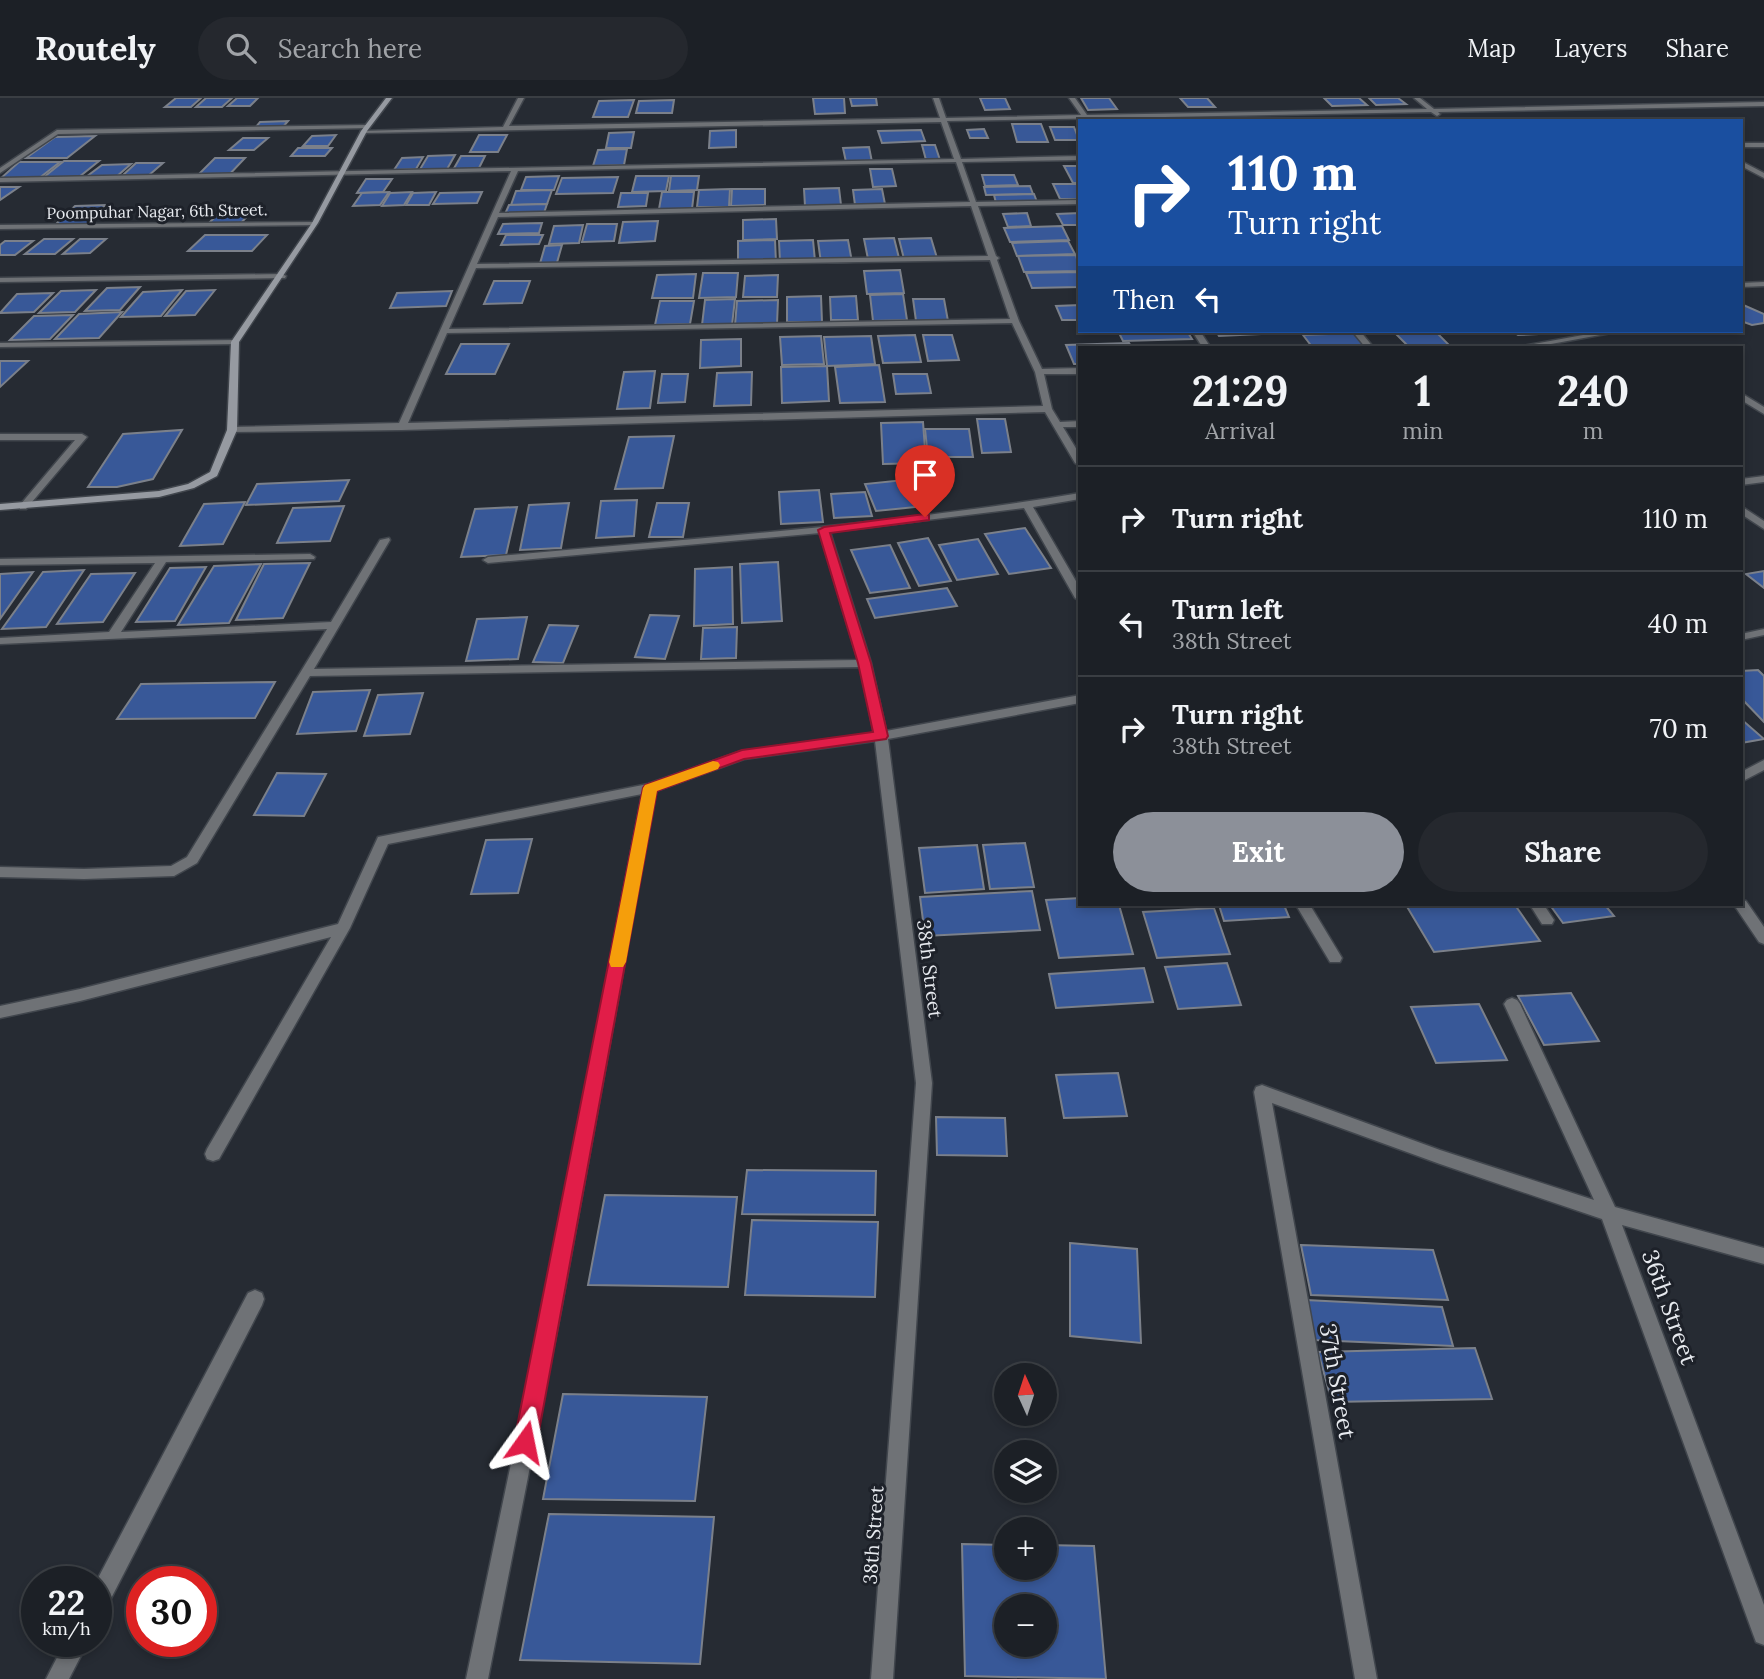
<!DOCTYPE html>
<meta charset="utf-8">
<style>
:root{--surface:#1c2026;--page:#25282e;--text:#f1f3f6;--muted:#a0a3a7;--line:#3a3e43;--accent:#8c9099}
body{margin:0;font-family:Lora,serif;background:var(--page);color:var(--text);height:100vh;display:flex;flex-direction:column;font-size:26px;white-space:nowrap}
*{box-sizing:border-box;margin:0}
p{font-size:23px;color:var(--muted)}
.icon{flex:none;width:38px;height:38px;fill:none;stroke:currentColor;stroke-width:2;stroke-linecap:round;stroke-linejoin:round}
.map{position:relative;flex:1;overflow:hidden}
.drawer{position:absolute;left:1078px;top:248px;width:665px;height:560px;display:flex;flex-direction:column;background:var(--surface);border-radius:0px;box-shadow:0 4px 10px #0003,0 0 0 2px var(--line)}
.drawer>*{flex:none}
.hud{position:absolute;left:1078px;top:21px;width:665px;height:214px;border-radius:0px;box-shadow:0 4px 10px #0003,0 0 0 2px var(--line);background:#1a4fa0;color:#fff;overflow:hidden}
.needle{width:46px;rotate:357deg}
.tools{position:absolute;left:994px;top:1265px;display:grid;gap:14px}
.tools a{display:grid;place-items:center;width:63px;height:63px;border-radius:50%;background:var(--surface);box-shadow:0 4px 10px #0003,0 0 0 2px var(--line);font-size:35px}
.speed{position:absolute;left:21px;top:1468px;display:flex;gap:14px;font-size:35px;font-weight:700;text-align:center}
.speed>*{display:grid;place-content:center;width:91px;height:91px;border-radius:50%;background:var(--surface);box-shadow:0 4px 10px #0003,0 0 0 2px var(--line);line-height:1}
.speed small{font-size:18px;font-weight:400}
.speed .limit{border:10px solid #d22;background:#fff;color:#111}
.pin{position:absolute;display:grid;place-items:center;width:60px;height:60px;color:#fff;margin:-72px -30px;border-radius:50% 50% 50% 0;rotate:-45deg;box-shadow:0 0 7px #0007}
.pin .icon{rotate:45deg}
.me{position:absolute;width:77px;margin:-38px;rotate:12deg;stroke-linejoin:round;filter:drop-shadow(0 0 5px #0008)}
.turn{display:flex;align-items:center;gap:24px;height:147px;padding:0 35px;font-size:32px}
.turn .icon{width:91px;height:91px;stroke-width:2.5}
.turn b{display:block;font-size:49px;line-height:60px}
.then{display:flex;align-items:center;height:66px;padding:0 35px;background:#0003;gap:14px;font-size:26px}
.eta{display:flex;justify-content:space-evenly;align-items:center;height:119px;text-align:center}
.eta b{font-size:42px;font-weight:700;line-height:49px}
.primary-button{display:flex;gap:14px;margin-top:auto;padding:14px 35px}
.primary-button a{flex:1;height:80px;border-radius:42px;background:var(--accent);color:#fff;font-size:28px;font-weight:700;line-height:80px;text-align:center}
.primary-button a+a{background:var(--page);color:var(--text)}
ul{padding:0;list-style:none}
li{display:flex;align-items:center;gap:21px;height:105px;padding:0 35px;border-top:2px solid var(--line)}
li div{flex:1}
li b{display:block;font-size:26px}
li em{font-style:normal}
header{display:flex;align-items:center;gap:42px;box-sizing:border-box;height:98px;padding:0 35px;background:var(--surface);border-bottom:2px solid var(--line)}
header strong{font-size:33px}
nav{display:flex;gap:38px;margin-inline-start:auto;font-size:24px}
.search{width:490px;height:63px;background:var(--page);display:flex;align-items:center;gap:18px;box-sizing:border-box;padding:0 24px;border-radius:38px;color:var(--muted);font-size:26px}
.map>svg:first-child{display:block}
.building{fill:#385898;stroke:#7b808a;stroke-width:2;fill-rule:evenodd}
.lines{fill:none;stroke-linecap:round;stroke-linejoin:round}
.street-casing{stroke:#41464d;stroke-width:3}
.secondary-casing{stroke:#41464d;stroke-width:3}
.street{fill:#6f7276;fill-rule:evenodd}
.secondary{fill:#969aa1;fill-rule:evenodd}
.route{fill:#e11d48;stroke:#92132f;stroke-width:2}
.slow{fill:#f59e0b}
.labels{text-anchor:middle;dominant-baseline:central;stroke-width:6;stroke-linejoin:round;paint-order:stroke}
.far-street-label{font-size:16px;fill:#e7eaef;stroke:#1d2129}
.street-label{font-size:19px;fill:#e7eaef;stroke:#1d2129}
.near-street-label{font-size:23px;fill:#e7eaef;stroke:#1d2129}
</style>
<header>
<strong>Routely</strong>
<div class="search"><svg class="icon" aria-label="search" viewBox="0 0 24 24"><circle cx="10" cy="10" r="6"/><path d="M15 15l6 6"/></svg>Search here</div>
<nav><a>Map</a><a>Layers</a><a>Share</a></nav>
</header>
<div class="map">
<svg width="1764" height="1581" viewBox="0 0 1764 1581">
<rect width="100%" height="100%" fill="#262b33"/>
<g class="building">
<polygon points="176,0 201,0 191,9 165,9"/>
<polygon points="206,0 232,0 222,9 196,9"/>
<polygon points="237,0 258,0 250,8 228,8"/>
<polygon points="813,0 844,0 845,15 815,16"/>
<polygon points="850,0 876,0 877,7 852,8"/>
<polygon points="980,0 1005,0 1010,11 985,12"/>
<polygon points="1081,0 1109,0 1117,11 1088,12"/>
<polygon points="1180,0 1207,0 1215,9 1188,9"/>
<polygon points="1324,0 1359,0 1367,7 1332,8"/>
<polygon points="1369,0 1398,0 1406,6 1376,7"/>
<polygon points="634,2 628,19 593,19 599,3"/>
<polygon points="674,2 672,15 636,15 639,3"/>
<polygon points="288,23 283,29 255,30 260,24"/>
<polygon points="1012,26 1041,26 1048,44 1017,44"/>
<polygon points="1050,29 1074,29 1079,42 1055,42"/>
<polygon points="984,31 988,40 970,40 967,32"/>
<polygon points="736,32 736,49 709,50 710,33"/>
<polygon points="921,32 925,43 882,45 878,33"/>
<polygon points="634,34 631,50 606,50 609,35"/>
<polygon points="336,37 328,48 303,48 312,38"/>
<polygon points="479,37 507,37 498,54 470,54"/>
<polygon points="95,38 67,60 26,60 55,39"/>
<polygon points="243,40 268,40 254,52 229,52"/>
<polygon points="922,47 935,47 940,62 926,62"/>
<polygon points="869,49 872,64 846,64 843,50"/>
<polygon points="298,50 332,50 325,58 291,58"/>
<polygon points="627,51 624,67 593,68 598,52"/>
<polygon points="455,57 446,73 419,73 428,58"/>
<polygon points="461,58 485,58 478,72 453,72"/>
<polygon points="423,59 416,71 394,72 402,60"/>
<polygon points="215,60 245,60 227,79 196,79"/>
<polygon points="64,63 99,63 79,79 44,79"/>
<polygon points="19,64 60,64 38,81 0,81"/>
<polygon points="136,65 163,65 148,78 121,79"/>
<polygon points="131,66 116,79 86,79 102,67"/>
<polygon points="1064,68 1080,68 1080,85 1073,85"/>
<polygon points="870,71 892,71 896,88 873,89"/>
<polygon points="982,77 1014,77 1018,87 985,88"/>
<polygon points="559,78 554,92 521,92 526,79"/>
<polygon points="636,78 669,78 666,93 632,94"/>
<polygon points="671,78 699,78 697,92 669,93"/>
<polygon points="618,79 613,95 556,96 562,80"/>
<polygon points="366,81 392,81 383,94 357,95"/>
<polygon points="1053,86 1080,86 1080,101 1060,101"/>
<polygon points="1030,88 1033,96 986,97 984,89"/>
<polygon points="0,89 19,89 0,102"/>
<polygon points="839,90 841,107 805,108 804,91"/>
<polygon points="730,91 729,109 697,109 699,92"/>
<polygon points="732,91 765,91 765,107 731,108"/>
<polygon points="882,91 885,106 855,107 853,92"/>
<polygon points="552,92 547,106 511,107 516,93"/>
<polygon points="389,94 380,107 353,108 362,95"/>
<polygon points="412,94 404,107 382,108 390,95"/>
<polygon points="436,94 429,107 406,107 413,95"/>
<polygon points="482,94 477,105 433,106 440,95"/>
<polygon points="662,94 694,94 692,111 659,111"/>
<polygon points="621,95 648,95 646,108 618,109"/>
<polygon points="1034,96 1037,104 996,105 994,97"/>
<polygon points="547,106 544,115 505,116 509,107"/>
<polygon points="105,107 89,128 54,128 75,108"/>
<polygon points="226,108 257,108 240,126 208,126"/>
<polygon points="1027,115 1031,128 1008,129 1003,116"/>
<polygon points="1080,115 1080,127 1063,127 1057,116"/>
<polygon points="776,121 777,141 743,142 743,122"/>
<polygon points="658,123 655,143 619,145 623,124"/>
<polygon points="542,125 539,135 498,136 503,126"/>
<polygon points="587,126 617,126 614,143 582,144"/>
<polygon points="583,127 579,145 549,146 554,128"/>
<polygon points="1062,128 1069,142 1010,144 1004,130"/>
<polygon points="205,137 267,137 252,153 188,153"/>
<polygon points="506,137 543,137 539,146 501,147"/>
<polygon points="894,140 899,160 868,161 864,141"/>
<polygon points="931,140 937,160 904,161 899,141"/>
<polygon points="44,141 73,141 55,156 25,156"/>
<polygon points="80,141 106,141 90,155 63,156"/>
<polygon points="775,142 776,165 738,166 738,143"/>
<polygon points="813,142 815,163 780,164 779,143"/>
<polygon points="848,142 852,164 821,165 818,143"/>
<polygon points="5,143 33,143 15,157 0,157 0,147"/>
<polygon points="1068,143 1075,156 1017,158 1012,145"/>
<polygon points="562,147 556,168 539,169 545,148"/>
<polygon points="1076,157 1080,173 1024,174 1018,158"/>
<polygon points="900,172 904,195 867,196 864,173"/>
<polygon points="1080,174 1080,189 1032,190 1026,175"/>
<polygon points="703,175 738,175 736,199 699,200"/>
<polygon points="696,176 693,200 652,200 657,177"/>
<polygon points="778,177 777,199 743,199 745,178"/>
<polygon points="494,183 530,183 522,205 484,206"/>
<polygon points="140,189 120,212 85,213 107,190"/>
<polygon points="96,192 75,214 39,215 61,193"/>
<polygon points="182,192 161,218 121,219 143,194"/>
<polygon points="215,192 195,217 165,218 186,193"/>
<polygon points="452,193 446,208 390,210 397,195"/>
<polygon points="53,195 34,214 0,215 17,196"/>
<polygon points="903,196 907,222 873,223 870,197"/>
<polygon points="821,198 822,224 787,224 787,199"/>
<polygon points="856,198 858,222 831,222 830,199"/>
<polygon points="735,201 732,227 702,227 705,202"/>
<polygon points="913,201 944,201 948,223 916,223"/>
<polygon points="778,202 777,226 735,227 737,203"/>
<polygon points="660,203 694,203 690,226 655,227"/>
<polygon points="1741,206 1764,216 1764,225 1752,227 1741,223"/>
<polygon points="1080,207 1080,222 1062,222 1056,208"/>
<polygon points="122,214 99,240 55,241 79,216"/>
<polygon points="73,217 50,241 10,242 34,218"/>
<polygon points="1118,233 1187,233 1192,241 1123,243"/>
<polygon points="1216,233 1281,233 1283,235 1219,238"/>
<polygon points="1393,233 1435,233 1450,248 1410,250"/>
<polygon points="1512,233 1558,233 1561,235 1518,237"/>
<polygon points="1355,235 1368,250 1313,250 1303,237"/>
<polygon points="915,237 921,264 883,265 878,238"/>
<polygon points="923,237 952,237 959,262 928,263"/>
<polygon points="821,238 824,266 782,267 780,239"/>
<polygon points="871,238 875,266 827,268 824,239"/>
<polygon points="741,241 741,268 700,270 701,242"/>
<polygon points="1129,245 1132,250 1080,250 1080,266 1074,266 1066,247"/>
<polygon points="461,246 509,246 495,276 446,276"/>
<polygon points="0,263 28,263 0,289"/>
<polygon points="879,267 885,304 840,305 835,269"/>
<polygon points="827,268 829,303 782,305 781,269"/>
<polygon points="655,273 650,310 617,311 624,274"/>
<polygon points="752,274 751,307 714,308 717,275"/>
<polygon points="662,276 688,276 685,304 658,305"/>
<polygon points="893,276 927,276 931,295 896,296"/>
<polygon points="977,321 1005,321 1011,354 982,355"/>
<polygon points="923,324 926,365 883,366 881,325"/>
<polygon points="925,331 969,331 973,359 928,359"/>
<polygon points="182,332 153,381 117,389 88,389 123,336"/>
<polygon points="674,338 663,390 615,391 629,339"/>
<polygon points="349,382 339,403 246,407 257,386"/>
<polygon points="904,382 916,409 876,413 865,386"/>
<polygon points="819,392 823,424 781,426 779,394"/>
<polygon points="865,394 872,418 834,420 831,396"/>
<polygon points="637,402 634,438 596,440 601,403"/>
<polygon points="245,404 223,446 180,448 204,406"/>
<polygon points="569,405 561,450 520,452 529,407"/>
<polygon points="657,405 689,405 683,439 649,439"/>
<polygon points="344,408 330,443 277,445 293,410"/>
<polygon points="517,409 506,457 461,459 475,411"/>
<polygon points="1025,430 1051,470 1009,476 985,436"/>
<polygon points="928,440 951,483 919,488 898,445"/>
<polygon points="978,441 998,476 957,482 939,447"/>
<polygon points="890,447 910,490 870,495 851,452"/>
<polygon points="778,464 782,523 742,525 740,466"/>
<polygon points="310,465 283,520 236,522 264,466"/>
<polygon points="261,466 229,525 178,527 214,468"/>
<polygon points="206,469 175,523 136,524 170,470"/>
<polygon points="732,469 733,526 694,528 695,471"/>
<polygon points="84,472 46,529 2,531 43,474"/>
<polygon points="1764,473 1764,490 1746,476"/>
<polygon points="33,474 0,521 0,476"/>
<polygon points="135,475 103,524 57,526 91,476"/>
<polygon points="947,490 957,508 875,520 867,501"/>
<polygon points="650,517 679,518 665,561 635,559"/>
<polygon points="527,519 518,561 466,563 477,521"/>
<polygon points="549,527 578,528 563,565 533,564"/>
<polygon points="737,529 736,560 701,561 703,530"/>
<polygon points="1758,572 1764,578 1764,624 1741,600 1741,573"/>
<polygon points="275,584 255,620 117,621 141,586"/>
<polygon points="370,592 356,633 297,636 313,594"/>
<polygon points="423,595 410,636 364,638 378,597"/>
<polygon points="1741,621 1764,641 1741,645"/>
<polygon points="277,675 326,676 304,718 254,717"/>
<polygon points="532,741 518,795 471,796 486,742"/>
<polygon points="1025,745 1034,789 990,791 983,747"/>
<polygon points="977,747 984,791 925,795 919,750"/>
<polygon points="1032,793 1040,832 925,838 920,799"/>
<polygon points="1080,800 1080,807 1119,807 1133,856 1059,860 1046,802"/>
<polygon points="1219,807 1284,807 1289,819 1224,823"/>
<polygon points="1406,807 1515,807 1540,843 1434,854"/>
<polygon points="1550,807 1605,807 1614,818 1563,825"/>
<polygon points="1214,810 1230,856 1157,860 1143,814"/>
<polygon points="1227,865 1241,907 1178,911 1165,869"/>
<polygon points="1144,870 1153,904 1056,910 1049,876"/>
<polygon points="1571,895 1599,943 1544,947 1518,898"/>
<polygon points="1479,906 1507,962 1436,965 1411,909"/>
<polygon points="1118,975 1127,1018 1064,1020 1056,977"/>
<polygon points="936,1019 1005,1020 1007,1058 937,1057"/>
<polygon points="747,1072 876,1073 875,1117 742,1116"/>
<polygon points="605,1097 737,1099 728,1189 588,1187"/>
<polygon points="752,1122 878,1124 875,1199 745,1197"/>
<polygon points="1070,1145 1137,1151 1141,1245 1070,1238"/>
<polygon points="1301,1147 1433,1152 1448,1202 1311,1197"/>
<polygon points="1306,1202 1442,1209 1453,1248 1314,1242"/>
<polygon points="1475,1250 1492,1301 1332,1304 1318,1254"/>
<polygon points="563,1296 707,1299 695,1403 543,1401"/>
<polygon points="549,1416 714,1419 700,1566 520,1562"/>
<path d="M962,1446l44,1v23h39v-23l49,1 12,133 -141,-3zM1006,1508h39v39h-39z"/>
</g>
<g class="lines">
<g class="street-casing">
<g id="street">
<path d="M518,0h6l-15,28 431,-8 -7,-20h6l7,20 135,-3 -12,-17h6l12,17 340,-6 -13,-11h6l14,11 330,-7v4l-326,6 2,2 -3,2 -6,-4 -484,9 14,38 119,-3v4l-118,2 14,40 104,-2v4l-102,2 18,50 3,2 -2,2 22,61 23,48 38,-1v6h-36l8,35 8,13 20,-1v6h-17l17,28v11l-5,-3 -30,-51 -643,18 -173,2 -2,-2 5,-3 167,-4 112,-252 -511,11v-4l954,-19 -13,-37 -577,11 -3,-2 142,-4zM956,64l14,40 -471,11 19,-42zM971,108l17,50 -511,8 21,-47zM990,162l20,59 -561,10 27,-61zM1012,225l23,49 8,34 -635,17 39,-90z"/>
<polygon points="367,27 369,30 58,36 0,75 0,70 57,32"/>
<rect x="1741" y="45" width="23" height="4"/>
<polygon points="1741,63 1764,75 1764,80 1741,68"/>
<polygon points="317,124 315,127 0,131 0,127"/>
<polygon points="282,176 286,178 285,180 0,184 0,180"/>
<polygon points="1764,184 1764,188 1741,189 1741,185"/>
<polygon points="1192,233 1200,233 1211,250 1203,250"/>
<polygon points="1352,233 1360,233 1374,250 1366,250"/>
<polygon points="1605,233 1622,233 1529,250 1512,250"/>
<polygon points="238,242 238,246 235,246 0,249 0,245"/>
<polygon points="1741,295 1764,309 1764,316 1741,302"/>
<polygon points="0,336 82,336 87,339 26,411 20,411 20,407 75,342 0,342"/>
<polygon points="1764,378 1764,384 1741,387 1741,381"/>
<path d="M1080,395v6l-47,8 47,81v13l-5,-3 -51,-90 -194,24 41,131 15,68 194,-36v8l-192,36 44,344 -39,596h-22l45,-596 -41,-342 -131,18 -88,32 -95,519 -73,369h-22l77,-369 99,-516 -254,50 -38,84 -131,231 -6,2 -6,-2 -2,-5 2,-5 124,-212 -251,64 -80,17v-12l80,-17 258,-65 40,-87 270,-53 94,-33 132,-18 -14,-66 -550,9 -113,187 -23,13 -90,3 -84,-2v-10l84,2 87,-3 16,-9 140,-228 -327,15v-6l109,-6 46,-69 -155,2v-6l310,-5 5,3 -1,2 -148,3 -45,70 210,-10 49,-82 9,-2 1,2 -76,129 544,-9 -38,-127 -332,30 -5,-3 5,-3c197,-18 396,-31 592,-64z"/>
<polygon points="1741,408 1764,423 1764,431 1741,416"/>
<polygon points="1764,531 1764,537 1741,542 1741,536"/>
<polygon points="1764,662 1764,672 1741,684 1741,674"/>
<polygon points="1741,802 1746,803 1764,829 1764,846 1759,844 1734,807 1741,807"/>
<polygon points="1296,807 1310,807 1342,860 1340,864 1330,864"/>
<polygon points="1530,807 1544,807 1554,822 1552,826 1542,826"/>
<polygon points="1512,900 1517,902 1520,906 1615,1109 1764,1150 1764,1166 1622,1127 1764,1507 1764,1547 1756,1544 1753,1536 1602,1121 1440,1066 1272,1005 1377,1581 1355,1581 1254,994 1256,989 1262,987 1440,1052 1594,1102 1504,906 1507,902"/>
<polygon points="255,1192 262,1195 264,1201 262,1207 104,1514 96,1517 96,1484 248,1195"/>
<polygon points="65,1544 88,1544 69,1581 46,1581"/>
</g>
</g>
<g class="secondary-casing">
<polygon id="secondary" points="386,0 392,0 367,33 318,125 239,244 237,332 217,378 194,390 159,399 0,412 0,406 159,393 188,386 210,374 227,332 231,244 312,125 361,33"/>
</g>
<use href="#street" class="street"/>
<use href="#secondary" class="secondary"/>
</g>
<polygon class="route" points="925,416 929,417 929,422 830,435 871,565 888,638 886,641 744,661 657,693 537,1344 533,1352 525,1356 517,1352 514,1344 643,690 645,687 742,652 873,634 858,565 818,432 824,429"/>
<polygon class="slow" points="713,663 718,664 720,667 718,671 657,693 626,864 623,869 611,869 609,864 643,690 645,687"/>
<g class="labels">
<g class="far-street-label">
<text transform="translate(157 113) rotate(-1)">Poompuhar Nagar, 6th Street.</text>
</g>
<g class="street-label">
<text transform="translate(930 871) rotate(83)">38th Street</text>
<text transform="translate(873 1437) rotate(-86)">38th Street</text>
</g>
<g class="near-street-label">
<text transform="translate(1670 1209) rotate(70)">36th Street</text>
<text transform="translate(1338 1283) rotate(80)">37th Street</text>
</g>
</g>
</svg>
<div class="tools">
<a><svg class="needle" viewBox="-14 -14 28 28"><path d="M0-13l5 13h-10z" fill="#e53935"/><path d="M0 13l5-13h-10z" fill="#a0a3a7"/></svg></a>
<a><svg class="icon" aria-label="layers" viewBox="0 0 24 24"><path d="M12 4l9 5-9 5-9-5zM3 14l9 5 9-5"/></svg></a>
<a>+</a>
<a>−</a>
</div>
<div class="speed"><div>22<small>km/h</small></div><div class="limit">30</div></div>
<div class="pin" style="left:925px;top:419px;background:#d93025"><svg class="icon" aria-label="arrive" viewBox="0 0 24 24"><path d="M6 21V4h12l-3 4 3 4H6"/></svg></div>
<svg class="me" style="left:525px;top:1344px" viewBox="-20 -20 40 40"><path d="M0-17L14 15 0 8-14 15z" fill="#e11d48" stroke="#fff" stroke-width="4"/></svg>
<div class="hud">
<div class="turn"><svg class="icon" aria-label="right" viewBox="0 0 24 24"><path d="M7 20v-9h11M14 6l5 5-5 5"/></svg><div><b>110 m</b>Turn right</div></div>
<div class="then">Then<svg class="icon" aria-label="left" viewBox="0 0 24 24"><path d="M17 20v-9H6M10 6l-5 5 5 5"/></svg></div>
</div>
<section class="drawer">
<div class="eta">
<div><b>21:29</b><p>Arrival</p></div>
<div><b>1</b><p>min</p></div>
<div><b>240</b><p>m</p></div>
</div>
<ul>
<li><svg class="icon" aria-label="right" viewBox="0 0 24 24"><path d="M7 20v-9h11M14 6l5 5-5 5"/></svg><div><b>Turn right</b></div><em>110 m</em></li>
<li><svg class="icon" aria-label="left" viewBox="0 0 24 24"><path d="M17 20v-9H6M10 6l-5 5 5 5"/></svg><div><b>Turn left</b><p>38th Street</p></div><em>40 m</em></li>
<li><svg class="icon" aria-label="right" viewBox="0 0 24 24"><path d="M7 20v-9h11M14 6l5 5-5 5"/></svg><div><b>Turn right</b><p>38th Street</p></div><em>70 m</em></li>
</ul>
<div class="primary-button"><a>Exit</a><a>Share</a></div>
</section>
</div>
